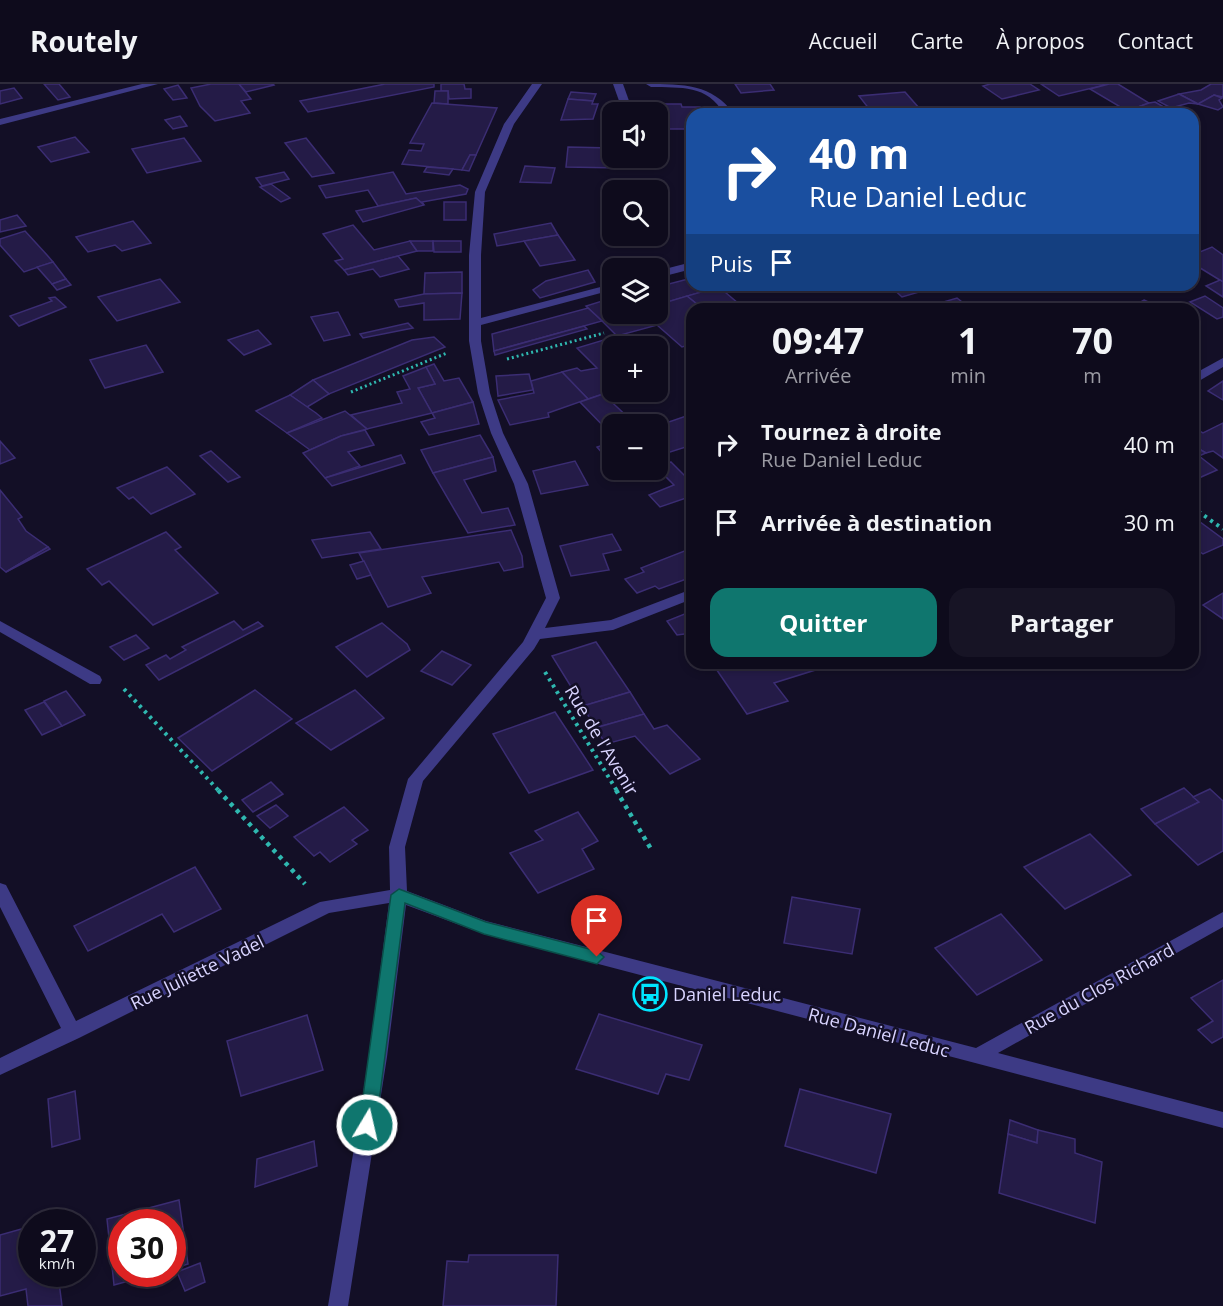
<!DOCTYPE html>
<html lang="fr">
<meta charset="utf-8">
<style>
:root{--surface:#0e0b1c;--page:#171425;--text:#f1f3f6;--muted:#9b9ba3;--line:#2e2b3b;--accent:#0f766e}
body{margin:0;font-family:"Open Sans",sans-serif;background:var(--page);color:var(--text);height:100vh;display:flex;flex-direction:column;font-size:22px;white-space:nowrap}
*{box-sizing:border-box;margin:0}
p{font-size:20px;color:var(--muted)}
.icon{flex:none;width:33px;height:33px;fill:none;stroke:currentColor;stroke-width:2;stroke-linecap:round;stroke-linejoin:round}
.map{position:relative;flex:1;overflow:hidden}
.panel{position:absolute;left:686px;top:219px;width:513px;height:366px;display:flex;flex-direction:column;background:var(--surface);border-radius:18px;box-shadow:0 3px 9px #0003,0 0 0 2px var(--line)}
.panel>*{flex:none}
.guide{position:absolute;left:686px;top:24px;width:513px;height:183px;border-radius:18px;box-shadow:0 3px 9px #0003,0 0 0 2px var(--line);background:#1a4fa0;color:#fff;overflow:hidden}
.fabs{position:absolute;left:602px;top:18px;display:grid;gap:12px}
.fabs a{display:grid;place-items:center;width:66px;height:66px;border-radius:12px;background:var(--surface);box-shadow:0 3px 9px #0003,0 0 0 2px var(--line);font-size:30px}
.speed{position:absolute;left:18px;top:1125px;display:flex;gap:12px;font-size:30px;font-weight:700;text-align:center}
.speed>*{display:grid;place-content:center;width:78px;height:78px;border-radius:50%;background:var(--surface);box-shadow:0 3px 9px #0003,0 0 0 2px var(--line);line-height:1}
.speed small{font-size:15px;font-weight:400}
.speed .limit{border:9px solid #d22;background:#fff;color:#111}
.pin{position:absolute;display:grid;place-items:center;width:51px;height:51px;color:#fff;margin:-62px -26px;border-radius:50% 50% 50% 0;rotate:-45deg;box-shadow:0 0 6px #0007}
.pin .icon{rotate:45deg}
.me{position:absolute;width:66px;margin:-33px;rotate:9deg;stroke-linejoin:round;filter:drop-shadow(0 0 4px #0008)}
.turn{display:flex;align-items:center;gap:21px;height:126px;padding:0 24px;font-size:27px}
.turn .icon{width:78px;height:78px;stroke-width:2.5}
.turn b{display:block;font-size:42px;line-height:51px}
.then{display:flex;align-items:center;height:57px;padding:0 24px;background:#0003;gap:12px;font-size:22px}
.eta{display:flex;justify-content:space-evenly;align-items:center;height:102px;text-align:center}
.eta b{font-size:36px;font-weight:700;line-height:42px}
.cta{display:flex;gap:12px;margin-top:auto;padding:12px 24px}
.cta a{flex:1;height:69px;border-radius:18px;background:var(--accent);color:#fff;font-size:24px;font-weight:700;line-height:69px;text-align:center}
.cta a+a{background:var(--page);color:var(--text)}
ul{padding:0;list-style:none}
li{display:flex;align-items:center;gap:18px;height:78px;padding:0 24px}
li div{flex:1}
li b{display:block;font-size:22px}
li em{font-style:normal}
header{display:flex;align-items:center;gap:36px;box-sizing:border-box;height:84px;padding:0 30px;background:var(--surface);border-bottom:2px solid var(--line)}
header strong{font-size:28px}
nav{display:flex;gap:33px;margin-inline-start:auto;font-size:21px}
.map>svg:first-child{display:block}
.building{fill:#241b47;stroke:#3b2d73;stroke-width:1.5}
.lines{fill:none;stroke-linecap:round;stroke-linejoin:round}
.path-far2{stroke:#2fb8b0;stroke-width:3;stroke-dasharray:2 3;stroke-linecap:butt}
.path-far1{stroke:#2fb8b0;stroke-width:4;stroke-dasharray:3 4.5;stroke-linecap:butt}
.path{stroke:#2fb8b0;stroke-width:4.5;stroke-dasharray:4 5;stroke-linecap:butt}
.lane{fill:#3d3a85;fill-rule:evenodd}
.street{fill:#3d3a85;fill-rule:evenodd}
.route{fill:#0f766e;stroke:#0a4d48;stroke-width:1.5}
.labels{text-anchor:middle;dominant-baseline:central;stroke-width:5;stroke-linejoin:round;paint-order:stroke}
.street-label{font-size:18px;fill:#d9d4ff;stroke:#130f26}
.poi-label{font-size:18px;fill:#d9d4ff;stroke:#130f26;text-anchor:start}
</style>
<header>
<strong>Routely</strong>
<nav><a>Accueil</a><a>Carte</a><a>À propos</a><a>Contact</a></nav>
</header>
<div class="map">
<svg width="1223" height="1222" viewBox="0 0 1223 1222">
<rect width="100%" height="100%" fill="#130f26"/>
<g class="building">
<polygon points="44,0 59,0 70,13 58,16"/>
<polygon points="211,0 239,0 251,15 241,17 250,29 215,37 200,22 191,4"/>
<polygon points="239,0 273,0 274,1 246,8"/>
<polygon points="385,0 434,0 434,3 308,28 300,17"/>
<polygon points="441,0 464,0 465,5 471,5 471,14 449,15 448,7 441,7"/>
<polygon points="735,0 770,0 774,6 741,9"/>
<polygon points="990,0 1030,0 1039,6 1002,15 983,2"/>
<polygon points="1041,0 1109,0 1059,12"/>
<polygon points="1109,0 1118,0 1149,19 1127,27 1090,5"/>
<polygon points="1211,0 1223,0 1223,13 1214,11 1198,20 1179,10 1201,6"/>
<polygon points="178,1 187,14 173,16 164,5"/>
<polygon points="14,4 22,14 0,20 0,7"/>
<polygon points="435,7 448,7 448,20 434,19"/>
<polygon points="571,8 596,10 593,17 568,15"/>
<polygon points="905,8 919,24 873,30 859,12"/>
<polygon points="1179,10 1198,20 1189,19 1171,24 1158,17"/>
<polygon points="1214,11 1222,14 1219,16 1223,23 1218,26 1198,20"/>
<polygon points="568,15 593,17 592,20 598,20 593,35 561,36"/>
<polygon points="1155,18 1176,30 1119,30 1149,19"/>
<polygon points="432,19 497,24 476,71 470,71 462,86 402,80 409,66 421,67 424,60 410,59"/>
<polygon points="645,20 681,20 682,23 700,23 701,30 692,30 692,45 657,45 657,28 646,28"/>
<polygon points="180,32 187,42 173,45 165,36"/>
<polygon points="75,53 89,68 51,78 38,63"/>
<polygon points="184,54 201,77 147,89 132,65"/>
<polygon points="306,54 334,89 312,93 285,59"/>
<polygon points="568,63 612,64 612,74 622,74 621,84 566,83"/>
<polygon points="470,71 476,71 469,87 462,86"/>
<polygon points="525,82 555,84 551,99 520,98"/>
<polygon points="427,83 453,85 449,91 424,88"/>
<polygon points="284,88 289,95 262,102 256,94"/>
<polygon points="393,88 406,110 460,101 468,105 466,110 422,118 424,121 416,114 378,122 368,106 326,114 319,102"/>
<polygon points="271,100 290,114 281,118 260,103"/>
<polygon points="416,114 424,121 363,138 356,127"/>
<rect x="444" y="118" width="22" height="18"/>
<polygon points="17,131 26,142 0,148 0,136"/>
<polygon points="133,137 151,159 122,167 115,161 88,168 76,153"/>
<polygon points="551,139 558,151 497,162 494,150"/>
<polygon points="353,141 374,166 410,157 417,167 344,186 335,177 343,175 323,150"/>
<polygon points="25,147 47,171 53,178 24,188 0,161 0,155"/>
<polygon points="558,151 575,176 540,182 524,157"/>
<polygon points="410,157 433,157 433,167 417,167"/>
<polygon points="433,157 461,157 461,168 434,168"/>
<polygon points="1192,163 1200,168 1212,163 1223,171 1223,198 1192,179"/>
<polygon points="398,172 409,185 380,193 373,185 348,191 344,186"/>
<polygon points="53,178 66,195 52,200 37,183"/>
<polygon points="588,186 595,198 540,214 533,206 546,197"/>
<polygon points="462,188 462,209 424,210 425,189"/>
<polygon points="692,194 692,201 716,201 719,203 657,221 657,203"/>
<polygon points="66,195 71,201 57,206 52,200"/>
<polygon points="160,195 180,218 117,237 98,213"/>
<polygon points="1220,196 1223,198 1223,213 1206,202"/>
<polygon points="889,201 930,201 933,204 902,213"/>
<polygon points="719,203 745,225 703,225 687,212"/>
<polygon points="462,209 460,235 424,236 424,219 399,223 395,216 424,210"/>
<polygon points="687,212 703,225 692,225 692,260 682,263 657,241 617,252 602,237 628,230 657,230 657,221"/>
<polygon points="1205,212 1223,224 1223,233 1217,235 1190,218"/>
<polygon points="55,213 66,223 19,242 10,232 52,217 49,214"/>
<polygon points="612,214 612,230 628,230 602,237 586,222"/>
<polygon points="957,214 971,225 923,224"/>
<polygon points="1144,216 1163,225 1128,225"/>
<polygon points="588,224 602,237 494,267 492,250"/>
<polygon points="338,228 350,251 324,257 311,233"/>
<polygon points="408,239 413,244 363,254 360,250"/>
<polygon points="584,242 587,245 495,271 494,267"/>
<polygon points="258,246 271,260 244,271 228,256"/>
<polygon points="617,252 628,262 612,262 612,307 588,315 562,288 577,284 581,287 597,284 577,264"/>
<polygon points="434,253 445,263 329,310 313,296 412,256"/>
<polygon points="146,261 163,288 105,304 90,276"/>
<polygon points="434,280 444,297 459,294 473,318 432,329 418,304 435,300 426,283"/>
<polygon points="426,283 435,300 418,304 432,329 367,345 351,331 402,319 397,308 410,305 403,292"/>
<polygon points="562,288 588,315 548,329 549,333 510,341 498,316 534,309 531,297"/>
<polygon points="529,290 533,306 498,312 496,292"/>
<polygon points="313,296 329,310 307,323 290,311"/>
<polygon points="1223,297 1223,316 1208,307"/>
<polygon points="603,310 617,323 635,340 612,340 612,351 580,318"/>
<polygon points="290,311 316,329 322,334 287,349 256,327"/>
<polygon points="473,318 479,340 429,351 421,338 435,334 432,329"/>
<polygon points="345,327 367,345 341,352 310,366 287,349"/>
<polygon points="692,330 692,361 664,370 657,364 657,342"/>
<polygon points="1223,339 1223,374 1213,367 1206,369 1192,361 1192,343 1203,349"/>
<polygon points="365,346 374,361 348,368 360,382 325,394 303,369 341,352"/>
<polygon points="480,351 493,373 433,389 421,366"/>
<polygon points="0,357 15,374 0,380"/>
<polygon points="612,358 612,367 603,370 597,363"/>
<polygon points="1192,361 1206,369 1192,375"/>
<polygon points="211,367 240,393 228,398 200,372"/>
<polygon points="401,371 405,379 332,402 325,394"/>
<polygon points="1199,372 1217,386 1192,397 1192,375"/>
<polygon points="493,373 496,387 464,396 482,429 508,424 515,441 468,449 433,389"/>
<polygon points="575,377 588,401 541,410 533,387"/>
<polygon points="671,378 692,399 692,412 660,423 649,411 674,401 657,384"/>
<polygon points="167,383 195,410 151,430 133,413 129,415 117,404"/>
<polygon points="0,406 22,433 18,435 26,447 48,463 6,488 0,483"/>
<polygon points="1192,432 1223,455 1223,461 1203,470 1192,462"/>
<polygon points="511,446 522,472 523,483 504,487 499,478 422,493 431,509 388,523 359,469"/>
<polygon points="166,448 181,463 175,466 218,509 153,541 109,497 102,501 87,485"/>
<polygon points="370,448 381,465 322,474 312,456"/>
<polygon points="612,450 621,466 603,470 609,486 571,492 560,462"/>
<polygon points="48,463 50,465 6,488"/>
<polygon points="692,464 692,493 659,505 655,502 637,509 625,495 644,488 641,484"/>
<polygon points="364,477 371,491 357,495 350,481"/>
<polygon points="1223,509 1223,535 1203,521"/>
<polygon points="692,527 692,549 677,551 667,537"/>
<polygon points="234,537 243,546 258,538 263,542 159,596 146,581 166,571 170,575 186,566 182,563"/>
<polygon points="382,539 407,560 410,566 367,593 336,563"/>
<polygon points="136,551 149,564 124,576 110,563"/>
<polygon points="596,558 630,608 583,622 552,572"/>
<polygon points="442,567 471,581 452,601 421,587"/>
<polygon points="712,579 822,579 825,583 774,599 788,617 747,630"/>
<polygon points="255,606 292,635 212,687 178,654"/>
<polygon points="355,606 384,634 331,666 296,639"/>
<polygon points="66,607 85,631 62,642 44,617"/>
<polygon points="630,608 644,630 595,644 583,622"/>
<polygon points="44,618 62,642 42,651 25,626"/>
<polygon points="555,628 593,686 529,709 493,650"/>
<polygon points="644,630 654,645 667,641 700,675 670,690 635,652 606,660 595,644"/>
<polygon points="271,698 283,710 253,728 242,716"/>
<polygon points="1184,704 1199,718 1155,740 1141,725"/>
<polygon points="1210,705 1223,717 1223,767 1198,781 1155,740 1199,718 1193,713"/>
<polygon points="276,721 288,732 270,744 257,732"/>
<polygon points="344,723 368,746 352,756 357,760 330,778 320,768 314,772 294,753"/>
<polygon points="578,728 598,757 582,765 594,785 538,809 510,769 543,756 535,747"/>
<polygon points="1090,750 1131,791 1065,825 1024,783"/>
<polygon points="195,783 221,825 174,848 162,830 88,867 74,842"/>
<polygon points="792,813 860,825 852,870 784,859"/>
<polygon points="1001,830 1042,876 977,911 935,864"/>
<polygon points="1223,896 1223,953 1212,959 1198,946 1213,937 1191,914"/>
<polygon points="599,930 702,961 689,996 666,990 658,1010 576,985"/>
<polygon points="307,931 323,986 241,1012 227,957"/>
<polygon points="800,1005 891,1030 876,1089 785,1062"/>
<polygon points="75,1007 80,1055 52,1063 48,1015"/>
<polygon points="1010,1036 1038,1046 1037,1059 1008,1050"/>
<polygon points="1038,1046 1075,1055 1075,1069 1102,1078 1095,1139 999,1109 1008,1050 1037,1059"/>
<polygon points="314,1057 317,1082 255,1103 257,1075"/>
<polygon points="179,1116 188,1180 172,1185 172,1138 122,1138 122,1190 154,1190 114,1201 107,1135"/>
<polygon points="32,1142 32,1190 58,1190 62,1222 28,1222 26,1205 0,1212 0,1151"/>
<polygon points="469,1171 558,1171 556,1222 443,1222 447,1177 468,1178"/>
<polygon points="200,1179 205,1198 185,1207 177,1188"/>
</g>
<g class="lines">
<g class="path-far2">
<polyline points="507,275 604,249"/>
<polyline points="351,308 447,269"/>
</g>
<g class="path-far1">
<polyline points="1192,423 1223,445"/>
<polyline points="545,588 617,707"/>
<polyline points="124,605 219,707"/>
</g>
<g class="path">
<polyline points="218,706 305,800"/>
<polyline points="616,706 651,765"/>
</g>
<g class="lane">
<polygon points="613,0 623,0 633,28 623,28"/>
<path d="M646,0c38,0 66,0 88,30h-10c-17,-30 -43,-26 -73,-27z"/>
</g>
<g class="street">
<polygon points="142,0 158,0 0,41 0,35"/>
<polygon points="532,0 542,0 514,40 485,108 481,171 481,234 612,200 612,206 481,241 481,257 490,309 503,349 528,400 560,514 545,544 611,536 692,505 692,515 613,546 540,555 534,565 423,697 405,763 407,807 486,837 976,964 1223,828 1223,843 998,969 1223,1028 1223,1044 484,850 406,821 387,973 348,1222 328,1222 369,973 389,819 329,829 79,954 0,991 0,974 61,944 0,823 0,799 6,801 76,937 320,818 390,806 389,763 408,695 523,558 546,514 514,400 491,349 478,309 469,257 469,171 475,108 504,40"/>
<polygon points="692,178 692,185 657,194 657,187"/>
<polygon points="1223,274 1223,283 1192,301 1192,291"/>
<polygon points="0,537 100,592 102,596 100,600 90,600 0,548"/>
</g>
</g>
<polygon class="route" points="399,805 486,838 597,867 604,873 597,880 484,850 405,819 376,1041 373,1046 367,1048 361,1046 359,1041 391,811"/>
<defs>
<g id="bus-ring" transform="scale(1.725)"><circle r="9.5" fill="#130f26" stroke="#00e5ff" stroke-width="1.5"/><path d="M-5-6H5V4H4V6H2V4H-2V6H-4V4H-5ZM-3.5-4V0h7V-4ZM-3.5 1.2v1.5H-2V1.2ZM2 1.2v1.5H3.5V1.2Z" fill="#00e5ff"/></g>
</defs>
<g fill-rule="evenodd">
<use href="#bus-ring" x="650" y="910"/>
</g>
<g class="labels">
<g class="street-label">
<text transform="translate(602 656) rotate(59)">Rue de l'Avenir</text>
<text transform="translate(197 888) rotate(-26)">Rue Juliette Vadel</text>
<text transform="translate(1099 904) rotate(-29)">Rue du Clos Richard</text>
<text transform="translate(879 948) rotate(15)">Rue Daniel Leduc</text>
</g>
<g class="poi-label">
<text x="673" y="910">Daniel Leduc</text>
</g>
</g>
</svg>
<div class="fabs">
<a><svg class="icon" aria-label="sound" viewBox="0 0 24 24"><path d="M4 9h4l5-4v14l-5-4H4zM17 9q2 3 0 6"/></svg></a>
<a><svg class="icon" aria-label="search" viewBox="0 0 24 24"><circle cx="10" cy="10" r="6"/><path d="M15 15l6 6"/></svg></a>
<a><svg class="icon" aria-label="layers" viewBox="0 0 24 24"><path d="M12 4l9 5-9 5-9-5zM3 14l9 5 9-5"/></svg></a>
<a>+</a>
<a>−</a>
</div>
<div class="speed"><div>27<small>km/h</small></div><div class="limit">30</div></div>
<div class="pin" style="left:597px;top:873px;background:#d93025"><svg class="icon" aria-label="arrive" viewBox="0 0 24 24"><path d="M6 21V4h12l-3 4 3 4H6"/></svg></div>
<svg class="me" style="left:367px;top:1041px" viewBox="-20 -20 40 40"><circle r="17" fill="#0f766e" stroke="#fff" stroke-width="3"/><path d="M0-11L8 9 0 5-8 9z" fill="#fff"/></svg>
<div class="guide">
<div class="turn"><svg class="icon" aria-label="right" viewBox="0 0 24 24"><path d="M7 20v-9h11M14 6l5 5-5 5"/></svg><div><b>40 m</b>Rue Daniel Leduc</div></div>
<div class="then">Puis<svg class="icon" aria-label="arrive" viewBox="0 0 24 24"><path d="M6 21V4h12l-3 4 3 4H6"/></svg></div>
</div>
<section class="panel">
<div class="eta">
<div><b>09:47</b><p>Arrivée</p></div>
<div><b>1</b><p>min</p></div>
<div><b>70</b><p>m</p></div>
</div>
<ul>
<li><svg class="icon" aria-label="right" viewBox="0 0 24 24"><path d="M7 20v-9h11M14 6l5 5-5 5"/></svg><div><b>Tournez à droite</b><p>Rue Daniel Leduc</p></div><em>40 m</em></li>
<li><svg class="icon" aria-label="arrive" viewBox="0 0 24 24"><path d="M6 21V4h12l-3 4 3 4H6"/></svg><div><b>Arrivée à destination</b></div><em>30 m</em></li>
</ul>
<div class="cta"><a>Quitter</a><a>Partager</a></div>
</section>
</div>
